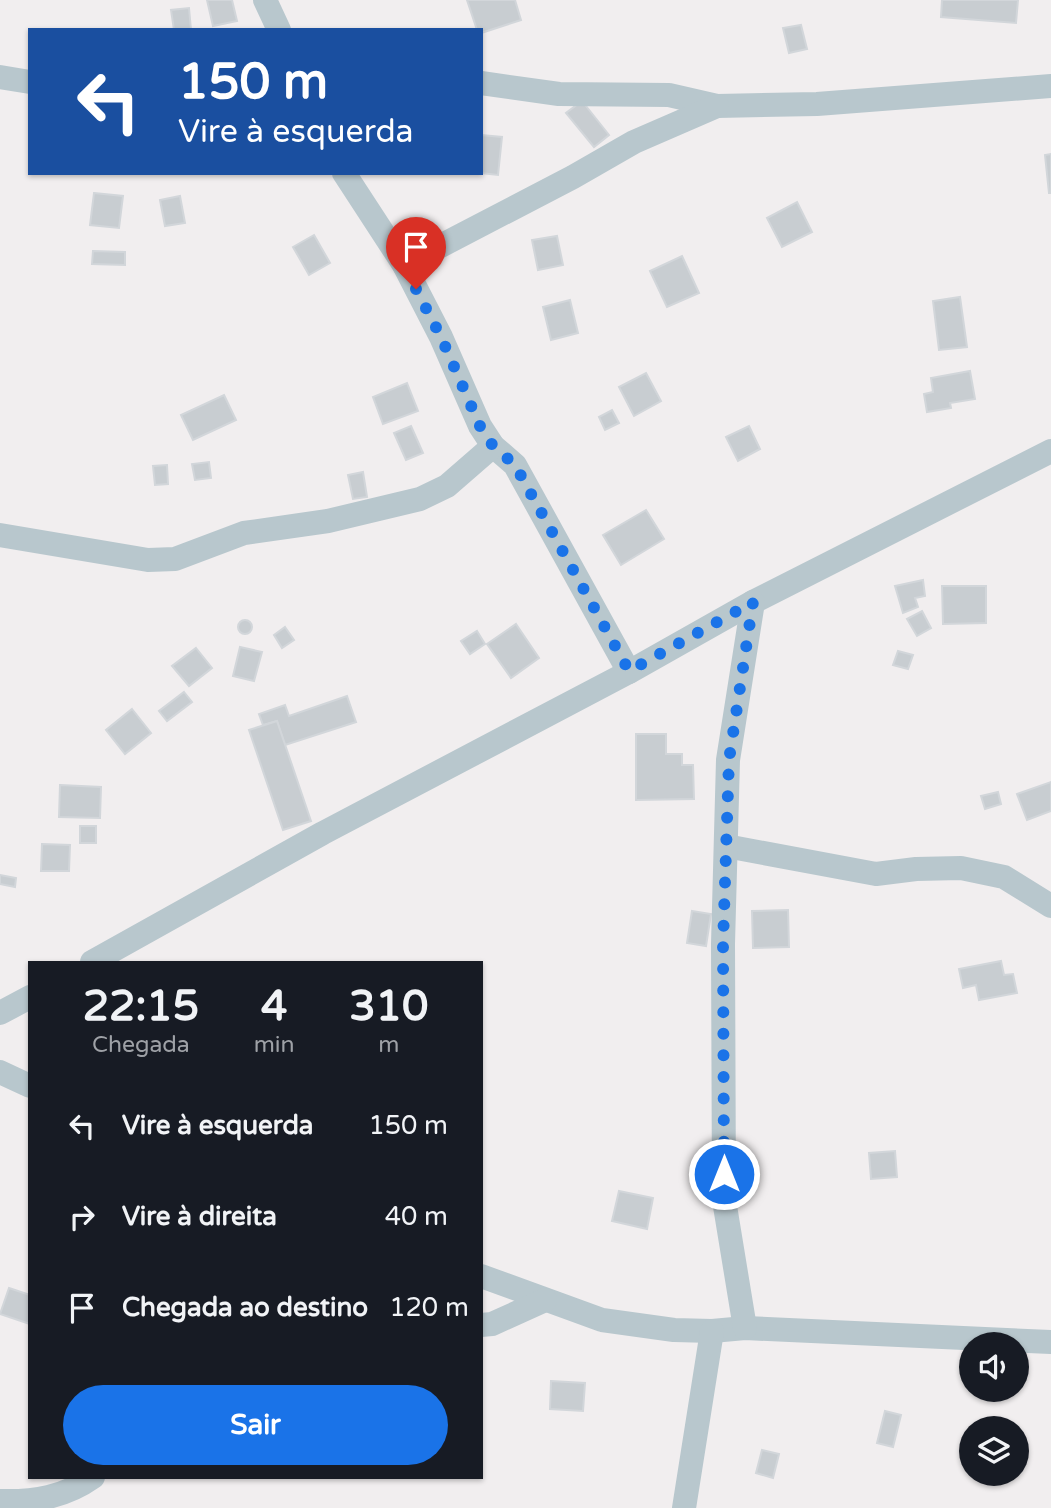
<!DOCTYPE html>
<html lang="pt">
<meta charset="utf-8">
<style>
:root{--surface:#171b24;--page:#20242c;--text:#f1f3f6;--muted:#9ea1a6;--accent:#1a73e8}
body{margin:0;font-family:"Varela Round",sans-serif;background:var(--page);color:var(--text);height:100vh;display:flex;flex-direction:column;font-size:26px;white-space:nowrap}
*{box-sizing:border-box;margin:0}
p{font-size:23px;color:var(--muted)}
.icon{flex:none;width:38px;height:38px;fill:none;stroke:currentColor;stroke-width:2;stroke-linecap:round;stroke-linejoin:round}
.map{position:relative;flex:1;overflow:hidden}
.details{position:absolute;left:28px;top:961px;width:455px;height:518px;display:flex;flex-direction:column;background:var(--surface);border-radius:0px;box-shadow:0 2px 5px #0004}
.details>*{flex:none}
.hud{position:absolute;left:28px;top:28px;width:455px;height:147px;border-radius:0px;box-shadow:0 2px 5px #0004;background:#1a4fa0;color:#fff;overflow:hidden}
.buttons{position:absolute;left:959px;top:1332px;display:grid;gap:14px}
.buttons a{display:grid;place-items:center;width:70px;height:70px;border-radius:50%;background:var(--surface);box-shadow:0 2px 5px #0004;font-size:35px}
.pin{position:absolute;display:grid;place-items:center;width:60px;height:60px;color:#fff;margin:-72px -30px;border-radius:50% 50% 50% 0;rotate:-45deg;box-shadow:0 0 7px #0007}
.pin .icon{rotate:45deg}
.me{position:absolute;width:77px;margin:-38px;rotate:0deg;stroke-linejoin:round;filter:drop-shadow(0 0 5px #0008)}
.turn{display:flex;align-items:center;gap:24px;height:147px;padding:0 35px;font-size:32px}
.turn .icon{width:91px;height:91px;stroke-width:2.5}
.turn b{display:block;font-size:49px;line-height:60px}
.eta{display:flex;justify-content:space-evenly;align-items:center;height:119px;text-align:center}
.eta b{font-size:42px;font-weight:700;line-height:49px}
.cta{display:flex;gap:14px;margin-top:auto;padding:14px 35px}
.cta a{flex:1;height:80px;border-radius:42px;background:var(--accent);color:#fff;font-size:28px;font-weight:700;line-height:80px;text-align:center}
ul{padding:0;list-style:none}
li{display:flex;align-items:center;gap:21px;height:91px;padding:0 35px}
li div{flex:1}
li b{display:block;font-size:26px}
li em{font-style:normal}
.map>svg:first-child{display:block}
.building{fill:#c8cdd1;stroke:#d2d6da;stroke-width:2}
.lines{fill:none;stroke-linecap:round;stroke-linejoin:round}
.street{stroke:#b8c7cd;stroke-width:24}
.route{stroke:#1a73e8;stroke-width:12;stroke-dasharray:0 21.6}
</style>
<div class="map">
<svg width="1051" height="1508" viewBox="0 0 1051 1508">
<rect width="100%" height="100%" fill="#f1eeef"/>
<g class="building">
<polygon points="207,0 232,0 237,21 213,26"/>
<polygon points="467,0 515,0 521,20 481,33 481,30 477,30"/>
<polygon points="942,0 1018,0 1016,23 941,17"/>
<polygon points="189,8 191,30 174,30 171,10"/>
<polygon points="801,25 807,49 789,53 783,28"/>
<polygon points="582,101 609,135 594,147 566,113"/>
<polygon points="481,135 502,137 498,175 481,173"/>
<polygon points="1051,154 1051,193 1049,193 1045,155"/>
<polygon points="94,193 123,196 119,228 90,225"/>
<polygon points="180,196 185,223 165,226 160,200"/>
<polygon points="797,202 812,232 782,247 767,218"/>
<polygon points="314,235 330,263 309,275 293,247"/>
<polygon points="557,236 563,265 538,270 532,240"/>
<polygon points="93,251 125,252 125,265 92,264"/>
<polygon points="682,256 699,293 667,307 650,271"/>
<polygon points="960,297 967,347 939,350 933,301"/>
<polygon points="570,300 578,333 551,340 543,307"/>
<polygon points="970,371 975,399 950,403 951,408 927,412 924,394 933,392 931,378"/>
<polygon points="646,373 661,401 634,416 619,387"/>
<polygon points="407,383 418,411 383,424 373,397"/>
<polygon points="224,395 236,420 193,440 181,415"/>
<polygon points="612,410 619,423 605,430 599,417"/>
<polygon points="411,426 423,453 406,460 394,433"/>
<polygon points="749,426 760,449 738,461 726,437"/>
<polygon points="209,462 211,478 195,480 192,464"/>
<polygon points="167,465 168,484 155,485 153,466"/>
<polygon points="363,472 367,497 353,499 348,475"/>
<polygon points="646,510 664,539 621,565 603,535"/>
<polygon points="923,580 925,596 915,598 918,607 903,613 895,586"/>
<polygon points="942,586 986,586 986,623 943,624"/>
<polygon points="922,611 931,628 917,636 907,619"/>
<circle cx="245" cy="627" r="7"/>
<polygon points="516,624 539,658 511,678 487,644"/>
<polygon points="285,627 294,640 282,648 274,635"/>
<polygon points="477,631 485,644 470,654 461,641"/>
<polygon points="240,647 262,652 254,681 233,676"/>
<polygon points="196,648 212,668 189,686 172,666"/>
<polygon points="898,651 913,655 908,669 893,665"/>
<polygon points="184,692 192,702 167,721 159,711"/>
<polygon points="347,696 356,722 285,745 277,721 263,725 259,714 285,705 289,716"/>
<polygon points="132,709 151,733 125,754 106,730"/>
<polygon points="277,721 311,821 283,830 249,730"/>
<polygon points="636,734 666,734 666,754 682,754 682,765 693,765 694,799 636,800"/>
<polygon points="1051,782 1051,811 1027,820 1017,794"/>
<polygon points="60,785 101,787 100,818 59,817"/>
<polygon points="998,792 1001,804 985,809 981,796"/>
<rect x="80" y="826" width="16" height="17"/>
<polygon points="42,844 70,845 69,871 41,871"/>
<polygon points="0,875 16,878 15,887 0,884"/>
<polygon points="788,910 789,947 753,948 752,911"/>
<polygon points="692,911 711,914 706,946 687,943"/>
<polygon points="1001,961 1004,975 1013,974 1017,993 979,1000 976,985 963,988 959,969"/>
<polygon points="895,1151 897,1177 871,1179 869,1153"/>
<polygon points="619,1191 653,1198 647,1229 612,1221"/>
<polygon points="9,1288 30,1295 30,1324 0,1314"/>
<polygon points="551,1381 585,1383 583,1411 550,1409"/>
<polygon points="885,1411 901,1415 893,1447 877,1443"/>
<polygon points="762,1450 779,1454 773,1478 756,1473"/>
</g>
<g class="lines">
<g class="street">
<polyline points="265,0 279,30"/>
<polyline points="0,77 30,82"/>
<polyline points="481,83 559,94 669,95 717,106 817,104 1051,86"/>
<polyline points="344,173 404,265 441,337 480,426 493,446 515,465 629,672"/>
<polyline points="404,265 573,177 634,142 717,106"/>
<polyline points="0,535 148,560 175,559 244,533 328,521 420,499 447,486 493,446"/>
<polyline points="726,846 876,874 916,869 961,868 1004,877 1051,906"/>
<polyline points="92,962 323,833 629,672 753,602 1051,451"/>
<polyline points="0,1013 30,997"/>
<polyline points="0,1072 30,1086"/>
<polyline points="481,1276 602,1320 674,1330 712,1331 745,1328 1051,1342"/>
<polyline points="481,1325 492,1324 545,1300"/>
<polyline points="745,1328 724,1200 723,944 728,760 753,602"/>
<path d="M0,1501c34,1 65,-4 93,-24"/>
<polyline points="684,1508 712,1331"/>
</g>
</g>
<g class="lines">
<polyline class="route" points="416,289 441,337 480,426 493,446 515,465 629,671 753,602 729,760 723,944 724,1174"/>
</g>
</svg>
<div class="buttons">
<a><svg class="icon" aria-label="sound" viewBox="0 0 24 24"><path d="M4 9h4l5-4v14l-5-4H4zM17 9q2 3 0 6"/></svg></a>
<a><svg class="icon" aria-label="layers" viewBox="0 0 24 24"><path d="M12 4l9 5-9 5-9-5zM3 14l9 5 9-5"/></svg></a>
</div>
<div class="pin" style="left:416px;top:289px;background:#d93025"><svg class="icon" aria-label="arrive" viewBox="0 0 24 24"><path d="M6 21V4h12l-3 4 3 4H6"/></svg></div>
<svg class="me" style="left:724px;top:1174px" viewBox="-20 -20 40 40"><circle r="17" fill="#1a73e8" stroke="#fff" stroke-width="3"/><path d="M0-11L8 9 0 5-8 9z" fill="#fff"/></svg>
<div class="hud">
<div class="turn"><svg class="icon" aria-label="left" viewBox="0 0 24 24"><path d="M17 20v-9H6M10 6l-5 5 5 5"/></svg><div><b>150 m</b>Vire à esquerda</div></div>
</div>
<section class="details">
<div class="eta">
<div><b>22:15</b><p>Chegada</p></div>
<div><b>4</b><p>min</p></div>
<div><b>310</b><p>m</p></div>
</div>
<ul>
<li><svg class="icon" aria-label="left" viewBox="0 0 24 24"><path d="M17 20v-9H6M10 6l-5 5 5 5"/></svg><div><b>Vire à esquerda</b></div><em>150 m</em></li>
<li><svg class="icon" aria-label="right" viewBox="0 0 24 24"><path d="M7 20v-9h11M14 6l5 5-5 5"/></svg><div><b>Vire à direita</b></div><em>40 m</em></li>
<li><svg class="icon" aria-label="arrive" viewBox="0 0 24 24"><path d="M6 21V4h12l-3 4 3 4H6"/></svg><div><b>Chegada ao destino</b></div><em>120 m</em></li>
</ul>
<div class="cta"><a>Sair</a></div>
</section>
</div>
